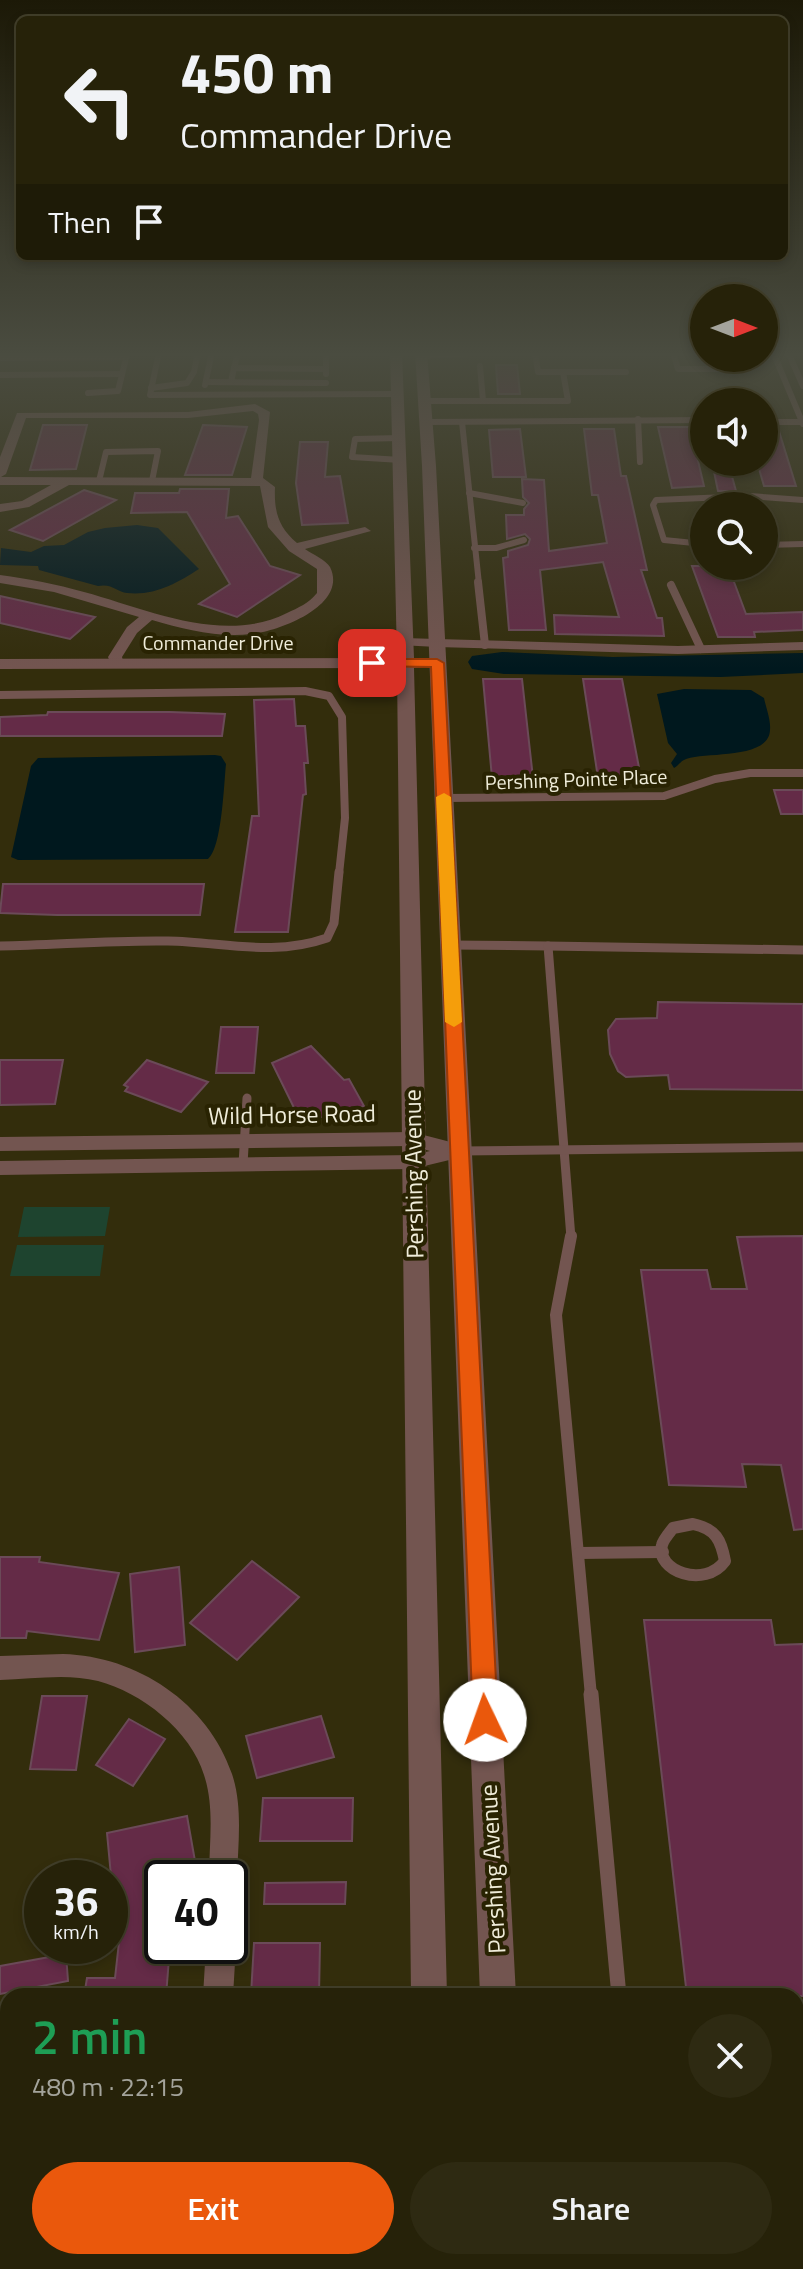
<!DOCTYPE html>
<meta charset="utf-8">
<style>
:root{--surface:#262209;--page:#2e2a12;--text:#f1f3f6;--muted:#a4a49c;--line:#423f2a;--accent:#ea580c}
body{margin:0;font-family:"Titillium Web",sans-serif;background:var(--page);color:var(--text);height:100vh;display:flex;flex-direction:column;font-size:30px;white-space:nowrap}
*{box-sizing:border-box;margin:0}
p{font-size:26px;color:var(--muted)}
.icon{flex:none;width:44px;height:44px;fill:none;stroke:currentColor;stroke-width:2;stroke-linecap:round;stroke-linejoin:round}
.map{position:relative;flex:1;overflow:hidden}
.drawer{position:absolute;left:0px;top:1988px;width:804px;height:282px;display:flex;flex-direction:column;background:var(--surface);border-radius:24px 24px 0 0;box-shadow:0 4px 12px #0003,0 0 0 2px var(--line)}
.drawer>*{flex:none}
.guide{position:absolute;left:16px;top:16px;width:772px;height:244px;border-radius:12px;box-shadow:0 4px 12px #0003,0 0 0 2px var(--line);background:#262209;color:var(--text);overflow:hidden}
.needle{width:52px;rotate:90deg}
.fabs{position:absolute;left:690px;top:284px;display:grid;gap:16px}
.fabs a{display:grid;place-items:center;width:88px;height:88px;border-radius:50%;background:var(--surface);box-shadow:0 4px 12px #0003,0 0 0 2px var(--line);font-size:40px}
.speed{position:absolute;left:24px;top:1860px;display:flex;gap:16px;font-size:40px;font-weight:700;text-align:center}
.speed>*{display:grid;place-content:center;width:104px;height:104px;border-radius:50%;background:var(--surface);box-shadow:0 4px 12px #0003,0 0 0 2px var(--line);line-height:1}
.speed small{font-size:20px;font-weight:400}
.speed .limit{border:4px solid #111;border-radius:12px;background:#fff;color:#111}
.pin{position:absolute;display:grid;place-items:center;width:68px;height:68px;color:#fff;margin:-34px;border-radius:16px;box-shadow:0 4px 12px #0006}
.me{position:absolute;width:88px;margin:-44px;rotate:357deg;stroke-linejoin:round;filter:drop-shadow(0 0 6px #0008)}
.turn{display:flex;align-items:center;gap:28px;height:168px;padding:0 32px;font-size:36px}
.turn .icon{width:104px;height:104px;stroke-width:2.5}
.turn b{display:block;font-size:56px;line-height:68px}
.then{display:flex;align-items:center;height:76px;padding:0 32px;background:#0003;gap:16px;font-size:30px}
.round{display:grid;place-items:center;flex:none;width:84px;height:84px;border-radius:42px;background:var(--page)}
.head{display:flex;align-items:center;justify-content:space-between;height:136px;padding:0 32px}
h1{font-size:48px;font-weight:600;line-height:60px;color:#1e9e55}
.primary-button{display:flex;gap:16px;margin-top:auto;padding:16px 32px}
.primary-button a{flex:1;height:92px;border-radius:48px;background:var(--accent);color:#fff;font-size:32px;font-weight:600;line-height:92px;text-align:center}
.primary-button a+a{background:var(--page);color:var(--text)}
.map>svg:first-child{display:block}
.green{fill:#1e442f}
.water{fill:#00181e}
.building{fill:#642b47;stroke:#6b4a58;stroke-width:2}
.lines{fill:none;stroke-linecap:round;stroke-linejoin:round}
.service-far4{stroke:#735550;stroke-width:6}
.service-far3{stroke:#735550;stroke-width:8}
.service-far2{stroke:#735550;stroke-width:9}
.service-far1{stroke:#735550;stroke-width:12}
.service{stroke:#735550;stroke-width:15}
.minor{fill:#735550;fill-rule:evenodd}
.tertiary{fill:#735550;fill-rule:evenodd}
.route{fill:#ea580c;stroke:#983908;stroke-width:2}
.slow{fill:#f59e0b}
.labels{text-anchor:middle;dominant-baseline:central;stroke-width:8;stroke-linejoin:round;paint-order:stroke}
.far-street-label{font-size:20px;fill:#efecd9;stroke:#292302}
.street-label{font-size:24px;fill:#efecd9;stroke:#292302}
</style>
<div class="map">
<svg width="803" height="2269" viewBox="0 0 803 2269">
<rect width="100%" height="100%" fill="#332d0c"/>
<g class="green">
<polygon points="24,1207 110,1207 105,1236 18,1237"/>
<polygon points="17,1245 104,1245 100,1276 10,1276"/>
</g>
<g class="water">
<path d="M137,525l21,3 41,41c-22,14 -44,27 -72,24 -10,-1 -15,-10 -29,-7l-59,-16 -1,-4 -38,-1 1,-17 30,4 13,-6 20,-1 24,-13 17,-4z"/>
<polygon points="502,652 613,657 803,653 803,673 721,677 504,674 472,669 468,662 472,656"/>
<path d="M684,689l67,1 13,8c2,10 7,22 6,32 -1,31 -70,21 -86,30 -4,2 -6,6 -10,8l-3,-5 6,-9 -9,-11 -11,-49z"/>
<path d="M215,755l6,1 5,8c-2,19 -4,84 -18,95l-190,1 -7,-3 20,-91 7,-8z"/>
</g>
<g class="building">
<polygon points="496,365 517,365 520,394 498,394"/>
<polygon points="43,425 87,425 76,469 30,470"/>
<polygon points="203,425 247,427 232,475 185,475"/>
<polygon points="658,427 690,427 704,486 672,488"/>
<polygon points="764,428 778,428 796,486 764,486 757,462 764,462"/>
<polygon points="520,429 526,477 493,477 489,430"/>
<polygon points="584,429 614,429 621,476 626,476 647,570 641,570 657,618 662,618 664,636 555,634 554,615 619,617 603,562 540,570 546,630 509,630 503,558 508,557 508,551 528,545 530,539 525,534 507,539 506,515 524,515 524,509 529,503 523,497 522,479 544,480 549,551 607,543 598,495 592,495"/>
<polygon points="300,442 328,442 325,477 340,476 348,523 302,525 296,483"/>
<polygon points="712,462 728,462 736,491 718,491"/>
<polygon points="180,489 229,489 226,518 238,516 270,566 300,575 237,617 199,604 230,584 187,512 131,513 135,493 179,493"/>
<polygon points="84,490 116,500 43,541 10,530"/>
<polygon points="692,566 728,566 746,614 803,612 803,630 754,632 755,637 718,637"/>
<polygon points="0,596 95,617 70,639 0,623"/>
<polygon points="483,679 522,679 533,778 492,778"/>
<polygon points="583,679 622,679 641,778 598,778"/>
<polygon points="294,699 296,726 305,726 308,763 304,763 306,794 303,795 288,932 235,932 252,816 259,816 254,700"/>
<polygon points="48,712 170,712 225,714 222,736 0,736 0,717 47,715"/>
<polygon points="774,790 803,790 803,814 781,814"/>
<polygon points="3,884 204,884 200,915 57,915 0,913"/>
<polygon points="658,1002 803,1004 803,1090 670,1089 668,1075 626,1077 618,1071 610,1054 608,1030 616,1019 657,1018"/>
<polygon points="221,1027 258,1027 254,1073 216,1073"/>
<polygon points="311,1046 344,1080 349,1079 364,1106 301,1122 272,1063"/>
<polygon points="0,1060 63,1060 55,1104 0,1105"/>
<polygon points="147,1060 208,1082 181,1112 125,1091 128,1087 124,1085"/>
<polygon points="803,1236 803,1529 794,1530 781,1465 742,1464 746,1487 669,1485 641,1270 707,1270 711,1289 747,1289 737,1237"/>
<polygon points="0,1557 40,1557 39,1562 119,1573 99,1640 27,1631 26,1638 0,1638"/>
<polygon points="252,1561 299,1597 237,1660 190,1623"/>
<polygon points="179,1567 185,1645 135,1652 130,1574"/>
<polygon points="644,1620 771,1620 775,1645 803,1644 803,1996 687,1996"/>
<polygon points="42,1696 87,1696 76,1770 30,1769"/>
<polygon points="321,1716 334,1757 257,1778 246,1736"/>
<polygon points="129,1719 165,1739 133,1786 96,1765"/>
<polygon points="263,1798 353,1798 352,1841 260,1841"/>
<polygon points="187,1816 195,1861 162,1868 162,1946 170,1946 166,1996 84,1996 87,1978 115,1978 120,1933 110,1933 110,1897 113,1897 107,1833"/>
<polygon points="346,1882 345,1904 264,1904 265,1883"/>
<polygon points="254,1943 320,1943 319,1995 251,1995"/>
<polygon points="66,1954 68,1981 0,1994 0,1966"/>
</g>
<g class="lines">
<g class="service-far4">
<polyline points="159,352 150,395 397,394"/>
<polyline points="326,352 326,374"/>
<polyline points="673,352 678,369 718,369"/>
<polyline points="773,352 803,424"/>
<polyline points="788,352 803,386"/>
<polyline points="421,356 488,352"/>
<polyline points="0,358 126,357"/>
<polyline points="480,366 483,401"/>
<polyline points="234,368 238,352"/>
<polyline points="563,372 626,372"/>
<polyline points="0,375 122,374"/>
<polyline points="206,382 326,383"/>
<polyline points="231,382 234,368 326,369"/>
<polyline points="205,385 212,352"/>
<polyline points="151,388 187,383 194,372 198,352"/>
<polyline points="88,393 118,391 127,354"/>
<polyline points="425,401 568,401 563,372 538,372 535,352"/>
<polyline points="638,419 640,462"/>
<polyline points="426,422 704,420"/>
<polyline points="462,422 479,584"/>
<polyline points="764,422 803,422"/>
<polyline points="400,438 355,439 352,457 401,460"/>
<polyline points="99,481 106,452 158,451 152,481"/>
<polyline points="469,493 523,503"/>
<polyline points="704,544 664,540 653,505 656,500 750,496 803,500"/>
<polyline points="764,545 803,544"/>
<polyline points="474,548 496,548 524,540"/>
</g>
<g class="service-far3">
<polyline points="478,582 485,645"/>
<polyline points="671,585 701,649"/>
<polyline points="437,643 678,650 803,646"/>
<polyline points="0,695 305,691 329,696 342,717 345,818 339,874"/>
<polyline points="444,798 664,796 715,779 750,773 803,773"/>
</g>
<g class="service-far2">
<polyline points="450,945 548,946 571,1238"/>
<path d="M0,946c56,-1 112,-6 168,-5 55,1 105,16 159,-3l7,-15 5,-51"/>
<polyline points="548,946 803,950"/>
<polyline points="461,1151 803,1147"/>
<polyline points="243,1164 247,1098"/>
</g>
<g class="service-far1">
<polyline points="571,1236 556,1315 591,1696"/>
<path d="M693,1524c23,5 28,16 32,37 -20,28 -70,10 -63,-16 1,-5 8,-13 11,-17z"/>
<polyline points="579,1553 663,1552"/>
</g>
<g class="service">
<polyline points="591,1694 619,1996"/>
<polyline points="643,2262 644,2269"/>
</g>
<g class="minor">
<path d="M255,404l15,8 -7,66 12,9c-1,24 3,40 22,56l68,-16 6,4 -66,18c7,5 21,11 25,18 19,39 -53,65 -79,67 -32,4 -69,-5 -99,-14l-15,13 -15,24 2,7 -7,4 -5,-1 -4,-10 19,-30 12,-10 -85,-25 -54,-9v-8c29,4 56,9 84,17 63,17 139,53 203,21 11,-5 22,-10 30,-20v-24l-28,-18 -21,-24 -8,-41 -191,-1 -40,22 -29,5v-8l22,-3 29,-16h-51v-28l17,-44 171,-1zM253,411l5,3 1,6 -8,58 -250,-1 5,-3 20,-56h162z"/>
<polygon points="404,638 437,639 444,643 437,647 399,645 397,642"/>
<polygon points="412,1132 466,1146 469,1151 466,1156 412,1169 0,1175 0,1161 412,1155 430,1151 412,1146 0,1151 0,1137"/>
<path d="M63,1654c74,2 145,49 169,120 11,33 6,70 5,104l-4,10 -3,2v-12h-21c0,-34 6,-70 -5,-103 -13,-44 -63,-83 -106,-94 -31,-8 -66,-2 -98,-1v-24z"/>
<polygon points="230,1935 236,1946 233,1996 203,1996 206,1946 230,1946"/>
<polygon points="182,2262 216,2262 215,2269 181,2269"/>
</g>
<g class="tertiary">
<polygon points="390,352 402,352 414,658 425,659 428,663 425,667 414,668 447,1996 411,1996 397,668 0,669 0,659 397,658"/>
<polygon points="415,352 427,352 436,466 516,1996 480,1996 422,466"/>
<rect x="414" y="2262" width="40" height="7"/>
<polygon points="490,2262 530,2262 531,2269 491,2269"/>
</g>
</g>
<linearGradient id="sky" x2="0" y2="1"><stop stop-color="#1c1907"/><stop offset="0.53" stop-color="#4a4c40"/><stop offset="1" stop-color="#4a4c40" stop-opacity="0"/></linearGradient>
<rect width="803" height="669" fill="url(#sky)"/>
<polygon class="route" points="372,659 437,659 444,663 498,1720 494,1728 485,1731 477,1728 473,1720 431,667 368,666 366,663"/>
<polygon class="slow" points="444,793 451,797 462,1022 454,1027 445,1022 436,797"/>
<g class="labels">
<g class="far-street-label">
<text x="218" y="642">Commander Drive</text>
<text transform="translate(576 779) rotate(-2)">Pershing Pointe Place</text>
</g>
<g class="street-label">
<text transform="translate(292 1114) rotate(-1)">Wild Horse Road</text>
<text transform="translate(413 1174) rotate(-91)">Pershing Avenue</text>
<text transform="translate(492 1869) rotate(-93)">Pershing Avenue</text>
</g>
</g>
</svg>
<div class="fabs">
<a><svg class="needle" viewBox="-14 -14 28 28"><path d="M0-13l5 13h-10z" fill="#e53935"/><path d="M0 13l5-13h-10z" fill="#a4a49c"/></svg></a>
<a><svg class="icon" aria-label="sound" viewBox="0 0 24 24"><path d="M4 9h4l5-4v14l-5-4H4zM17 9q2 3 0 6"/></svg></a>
<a><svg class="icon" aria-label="search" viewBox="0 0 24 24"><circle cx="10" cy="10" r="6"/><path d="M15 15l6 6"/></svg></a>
</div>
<div class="speed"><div>36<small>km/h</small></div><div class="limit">40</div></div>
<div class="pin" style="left:372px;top:663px;background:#d93025"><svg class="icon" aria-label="arrive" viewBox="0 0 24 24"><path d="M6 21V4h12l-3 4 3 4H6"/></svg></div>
<svg class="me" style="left:485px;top:1720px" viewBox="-20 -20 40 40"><circle r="19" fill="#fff"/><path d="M0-13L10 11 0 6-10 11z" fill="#ea580c"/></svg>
<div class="guide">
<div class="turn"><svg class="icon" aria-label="left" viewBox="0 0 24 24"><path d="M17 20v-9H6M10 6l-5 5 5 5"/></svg><div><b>450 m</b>Commander Drive</div></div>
<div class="then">Then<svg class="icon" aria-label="arrive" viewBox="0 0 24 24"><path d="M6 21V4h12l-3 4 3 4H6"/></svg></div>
</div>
<section class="drawer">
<div class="head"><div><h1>2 min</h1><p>480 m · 22:15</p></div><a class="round"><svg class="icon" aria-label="close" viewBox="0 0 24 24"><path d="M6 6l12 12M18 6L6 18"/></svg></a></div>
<div class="primary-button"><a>Exit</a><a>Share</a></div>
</section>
</div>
